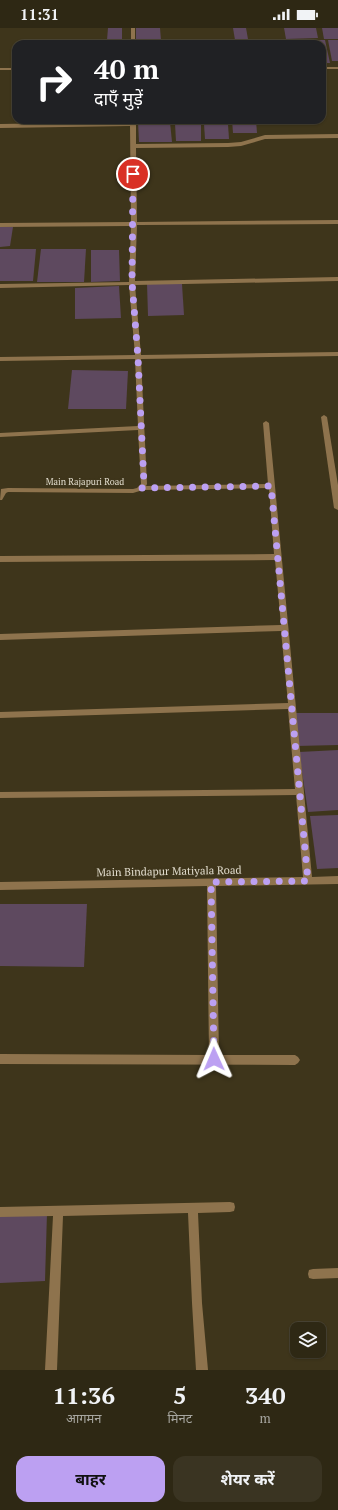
<!DOCTYPE html>
<html lang="hi">
<meta charset="utf-8">
<style>
:root{--surface:#2e2814;--page:#3a3422;--text:#f1f3f6;--muted:#a7a6a0;--line:#494434;--accent:#bca0f2}
body{margin:0;font-family:"PT Serif","Noto Sans Devanagari",serif;background:var(--page);color:var(--text);height:100vh;display:flex;flex-direction:column;font-size:15px;white-space:nowrap}
*{box-sizing:border-box;margin:0}
p{font-size:13px;color:var(--muted)}
.icon{flex:none;width:22px;height:22px;fill:none;stroke:currentColor;stroke-width:2;stroke-linecap:round;stroke-linejoin:round}
.map{position:relative;height:1342px;overflow:hidden}
.sheet{display:flex;flex-direction:column;background:var(--surface);flex:1}
.sheet>*{flex:none}
.hud{position:absolute;left:12px;top:12px;width:314px;height:84px;border-radius:12px;box-shadow:0 1px 3px #0004,0 0 0 1px var(--line);background:#202124;color:#fff;overflow:hidden}
.fabs{position:absolute;left:290px;top:1294px;display:grid;gap:8px}
.fabs a{display:grid;place-items:center;width:36px;height:36px;border-radius:8px;background:var(--surface);box-shadow:0 1px 3px #0004,0 0 0 1px var(--line);font-size:20px}
.pin{position:absolute;display:grid;place-items:center;width:34px;height:34px;color:#fff;margin:-17px;border:2px solid #fff;border-radius:50%;box-shadow:0 1px 4px #0007}
.me{position:absolute;width:44px;margin:-22px;rotate:359deg;stroke-linejoin:round;filter:drop-shadow(0 0 3px #0008)}
.turn{display:flex;align-items:center;gap:14px;height:84px;padding:0 16px;font-size:18px}
.turn .icon{width:52px;height:52px;stroke-width:2.5}
.turn b{display:block;font-size:28px;line-height:34px}
.eta{display:flex;justify-content:space-evenly;align-items:center;height:68px;text-align:center}
.eta b{font-size:24px;font-weight:700;line-height:28px}
.action{display:flex;gap:8px;margin-top:auto;padding:8px 16px}
.action a{flex:1;height:46px;border-radius:12px;background:var(--accent);color:#111;font-size:16px;font-weight:700;line-height:46px;text-align:center}
.action a+a{background:var(--page);color:var(--text)}
.status{display:flex;justify-content:space-between;align-items:center;height:28px;padding:0 20px;background:var(--surface);direction:ltr}
.status svg{height:11px;fill:currentColor}
.map>svg:first-child{display:block}
.building{fill:#5e495f}
.lines{fill:none;stroke-linecap:round;stroke-linejoin:round}
.minor{fill:#8e734d;fill-rule:evenodd}
.route{stroke:#bca0f2;stroke-width:7;stroke-dasharray:0 12.6}
.labels{text-anchor:middle;dominant-baseline:central;stroke-width:4;stroke-linejoin:round;paint-order:stroke}
.far-street-label{font-size:9px;fill:#e1dccd;stroke:#3e351b}
.street-label{font-size:11px;fill:#e1dccd;stroke:#3e351b}
</style>
<div class="status"><b>11:31</b><svg viewBox="0 0 49 12"><path d="M0 12V9h3v3zM5 12V6h3v6zM10 12V3h3v9zM15 12V0h3v12zM26 1h20v11H26zM47 4h2v5h-2z"/></svg></div>
<div class="map">
<svg width="338" height="1342" viewBox="0 0 338 1342">
<rect width="100%" height="100%" fill="#3e351b"/>
<g class="building">
<polygon points="108,0 122,0 122,12 107,12"/>
<polygon points="136,0 160,0 161,12 136,12"/>
<polygon points="233,0 246,0 248,11 235,12"/>
<polygon points="284,0 316,0 318,10 286,11"/>
<polygon points="322,0 338,0 338,11 324,11"/>
<polygon points="303,12 325,12 330,35 322,35 322,16 303,16"/>
<polygon points="328,12 338,12 338,33 332,33"/>
<polygon points="263,13 299,13 300,16 263,16"/>
<rect x="139" y="14" width="29" height="2"/>
<polygon points="232,92 256,92 257,105 233,105"/>
<polygon points="138,94 170,94 172,114 139,114"/>
<polygon points="175,96 201,96 201,113 176,113"/>
<polygon points="204,96 228,96 229,111 205,111"/>
<polygon points="0,199 13,199 10,218 0,219"/>
<polygon points="0,221 36,221 33,253 0,253"/>
<polygon points="41,221 86,221 84,254 37,254"/>
<polygon points="91,222 119,222 120,253 91,254"/>
<polygon points="147,256 182,256 184,287 148,288"/>
<polygon points="119,258 121,290 75,291 75,260"/>
<polygon points="72,342 128,343 126,381 68,381"/>
<polygon points="293,685 338,685 338,717 296,718"/>
<polygon points="338,722 338,782 308,784 299,724"/>
<polygon points="338,787 338,840 317,841 310,788"/>
<polygon points="0,876 87,876 84,939 0,938"/>
<polygon points="47,1185 45,1253 0,1255 0,1187"/>
</g>
<g class="lines">
<g class="minor">
<rect x="131" y="0" width="4" height="16"/>
<rect x="322" y="39" width="16" height="2"/>
<rect x="0" y="40" width="16" height="2"/>
<polygon points="130,92 136,92 136,116 228,115 241,114 265,107 338,106 338,110 265,111 241,118 228,119 136,120 137,194 338,192 338,196 137,197 135,253 338,249 338,253 135,257 141,327 338,324 338,328 141,331 147,456 146,458 268,456 263,395 266,393 269,395 312,849 338,848 338,856 216,858 219,1027 295,1027 298,1029 300,1032 298,1035 295,1037 0,1036 0,1026 209,1027 207,858 0,862 0,854 303,849 296,767 0,770 0,764 295,761 288,681 0,690 0,684 288,675 281,603 0,612 0,606 281,597 275,532 0,534 0,528 274,526 269,460 143,462 133,465 8,464 6,465 2,472 0,472 1,461 8,460 133,461 137,460 141,456 138,402 0,409 0,405 138,398 135,331 0,333 0,329 135,327 129,257 0,260 0,256 129,254 131,198 0,199 0,195 131,194 130,98 0,100 0,96 130,94"/>
<polygon points="324,387 327,389 338,457 338,482 334,480 321,389"/>
<polygon points="230,1174 234,1175 235,1179 234,1183 230,1184 198,1185 202,1275 208,1342 196,1342 192,1275 188,1185 63,1188 57,1342 45,1342 53,1188 0,1189 0,1179"/>
<polygon points="338,1240 338,1250 313,1251 309,1250 308,1246 309,1242 313,1241"/>
</g>
</g>
<g class="lines">
<polyline class="route" points="133,146 132,254 138,330 144,456 142,460 271,458 308,853 211,854 214,1031"/>
</g>
<g class="labels">
<g class="far-street-label">
<text x="85" y="454">Main Rajapuri Road</text>
</g>
<g class="street-label">
<text transform="translate(169 843) rotate(-1)">Main Bindapur Matiyala Road</text>
</g>
</g>
</svg>
<div class="fabs">
<a><svg class="icon" aria-label="layers" viewBox="0 0 24 24"><path d="M12 4l9 5-9 5-9-5zM3 14l9 5 9-5"/></svg></a>
</div>
<div class="pin" style="left:133px;top:146px;background:#d93025"><svg class="icon" aria-label="arrive" viewBox="0 0 24 24"><path d="M6 21V4h12l-3 4 3 4H6"/></svg></div>
<svg class="me" style="left:214px;top:1031px" viewBox="-20 -20 40 40"><path d="M0-17L14 15 0 8-14 15z" fill="#bca0f2" stroke="#fff" stroke-width="4"/></svg>
<div class="hud">
<div class="turn"><svg class="icon" aria-label="right" viewBox="0 0 24 24"><path d="M7 20v-9h11M14 6l5 5-5 5"/></svg><div><b>40 m</b>दाएँ मुड़ें</div></div>
</div>
</div>
<section class="sheet">
<div class="eta">
<div><b>11:36</b><p>आगमन</p></div>
<div><b>5</b><p>मिनट</p></div>
<div><b>340</b><p>m</p></div>
</div>
<div class="action"><a>बाहर</a><a>शेयर करें</a></div>
</section>
